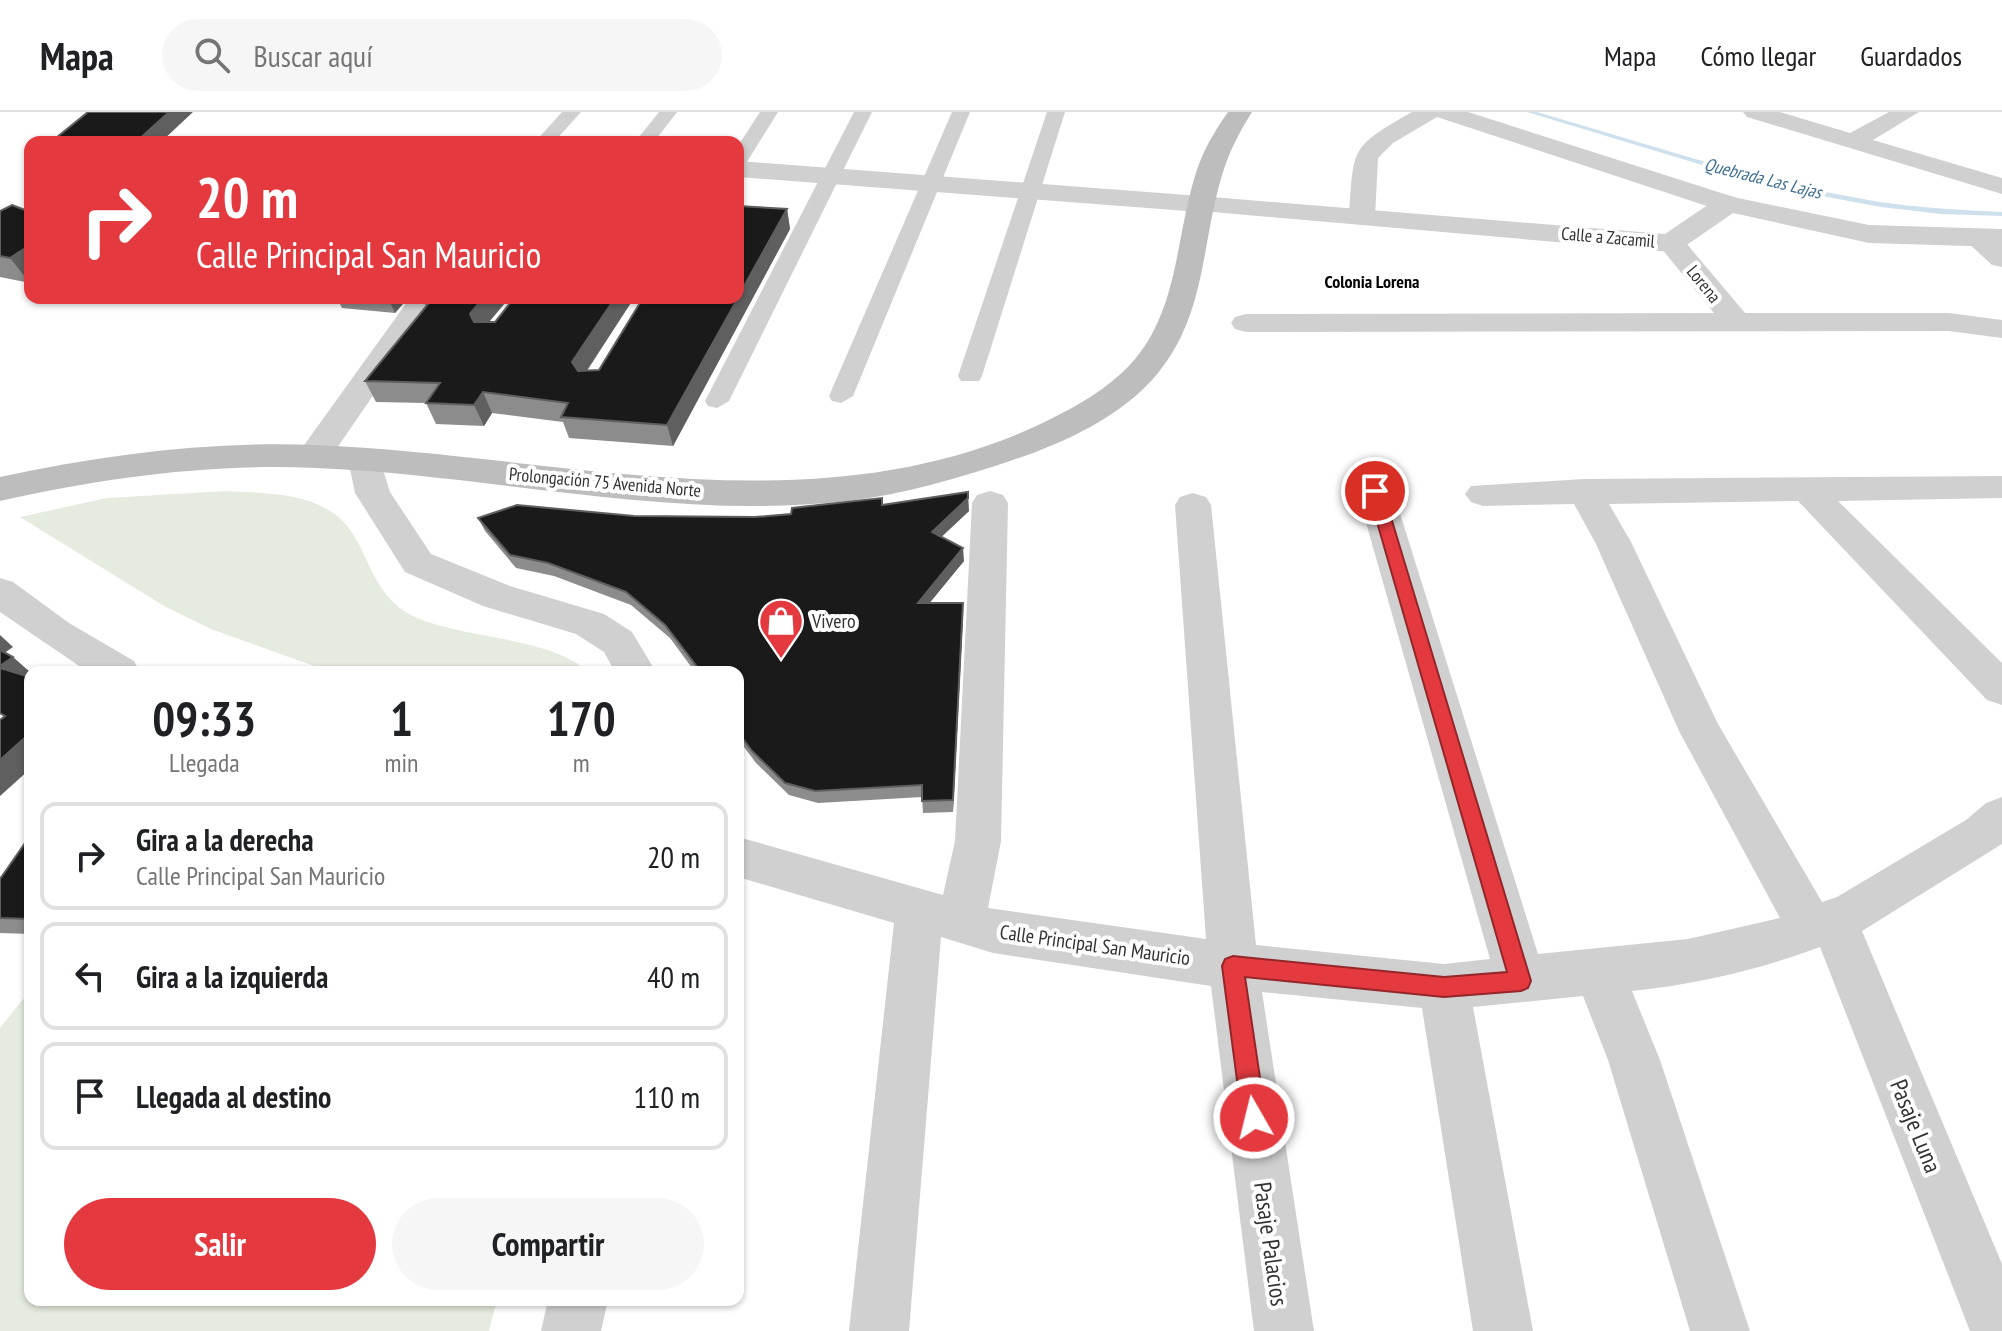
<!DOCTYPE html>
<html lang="es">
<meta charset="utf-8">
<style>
:root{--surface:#fff;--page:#f6f6f6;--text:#202124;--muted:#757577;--line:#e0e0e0;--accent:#e43a3f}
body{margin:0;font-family:"PT Sans Narrow",sans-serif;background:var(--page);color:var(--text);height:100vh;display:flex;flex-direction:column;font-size:30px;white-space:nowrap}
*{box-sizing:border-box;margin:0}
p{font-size:26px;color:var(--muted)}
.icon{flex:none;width:44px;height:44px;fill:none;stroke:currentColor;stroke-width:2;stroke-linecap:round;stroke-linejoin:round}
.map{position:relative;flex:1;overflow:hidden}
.side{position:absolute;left:24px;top:554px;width:720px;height:640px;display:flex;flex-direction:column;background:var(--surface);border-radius:16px;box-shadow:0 2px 6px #0004}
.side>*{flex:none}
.guide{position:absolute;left:24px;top:24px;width:720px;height:168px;border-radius:16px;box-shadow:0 2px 6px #0004;background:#e43a3f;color:#fff;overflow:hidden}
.pin{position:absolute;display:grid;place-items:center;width:68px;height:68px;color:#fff;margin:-34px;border:4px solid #fff;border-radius:50%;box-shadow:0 2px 8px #0007}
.me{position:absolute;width:88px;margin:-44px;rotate:352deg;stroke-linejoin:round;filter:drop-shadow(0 0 6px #0008)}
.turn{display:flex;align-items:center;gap:28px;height:168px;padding:0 40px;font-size:36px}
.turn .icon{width:104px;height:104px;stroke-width:2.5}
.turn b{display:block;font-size:56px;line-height:68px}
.eta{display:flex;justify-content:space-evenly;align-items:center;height:136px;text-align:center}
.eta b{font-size:48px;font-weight:700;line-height:56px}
.button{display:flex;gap:16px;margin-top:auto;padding:16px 40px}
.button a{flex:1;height:92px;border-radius:48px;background:var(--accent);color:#fff;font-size:32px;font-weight:700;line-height:92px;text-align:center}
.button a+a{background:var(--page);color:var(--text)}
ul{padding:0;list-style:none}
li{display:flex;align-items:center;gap:24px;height:108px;margin:0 16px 12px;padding:0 24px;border:4px solid var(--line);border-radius:16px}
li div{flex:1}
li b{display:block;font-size:30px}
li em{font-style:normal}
header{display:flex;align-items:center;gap:48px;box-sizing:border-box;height:112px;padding:0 40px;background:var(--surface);border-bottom:2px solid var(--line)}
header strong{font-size:38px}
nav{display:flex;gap:44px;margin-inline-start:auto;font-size:28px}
.search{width:560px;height:72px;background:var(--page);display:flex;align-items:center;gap:20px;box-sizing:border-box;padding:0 28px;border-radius:44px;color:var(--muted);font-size:30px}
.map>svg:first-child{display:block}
.green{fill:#e5ecdf}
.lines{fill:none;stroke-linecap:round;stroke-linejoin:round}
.stream{fill:#cfe0ed;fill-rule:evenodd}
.pedestrian{fill:#d0d0d0;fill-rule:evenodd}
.minor{fill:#d0d0d0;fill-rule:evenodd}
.tertiary{fill:#d0d0d0;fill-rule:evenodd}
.secondary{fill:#bdbdbd;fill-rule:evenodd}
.wall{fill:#8c8c8c}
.shaded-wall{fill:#5f5f5f}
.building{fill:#1a1a1a;stroke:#5f5f5f;stroke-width:2}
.route{fill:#e43a3f;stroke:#942629;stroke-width:2}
.labels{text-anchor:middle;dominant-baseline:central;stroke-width:8;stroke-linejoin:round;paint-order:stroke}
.far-water-label{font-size:18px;font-style:italic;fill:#407095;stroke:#fff}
.far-street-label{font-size:18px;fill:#333;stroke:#fff}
.far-neighbourhood-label{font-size:18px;font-weight:bold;fill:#000;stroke:#fff}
.poi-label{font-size:20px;fill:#333;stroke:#fff;text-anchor:start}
.street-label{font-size:20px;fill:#333;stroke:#fff}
.near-street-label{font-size:24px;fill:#333;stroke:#fff}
</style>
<header>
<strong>Mapa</strong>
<div class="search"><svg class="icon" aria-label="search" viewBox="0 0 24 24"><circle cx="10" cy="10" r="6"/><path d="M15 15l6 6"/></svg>Buscar aquí</div>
<nav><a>Mapa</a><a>Cómo llegar</a><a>Guardados</a></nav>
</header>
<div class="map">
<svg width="2002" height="1219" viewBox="0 0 2002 1219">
<rect width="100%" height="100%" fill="#fff"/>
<g class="green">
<path d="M226,379c34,2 78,1 107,22 38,26 32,81 82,104 49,22 137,20 173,55h-257l-120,-43 -47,-23 -144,-89 87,-19z"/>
<polygon points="23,887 30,889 30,1188 497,1188 489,1219 0,1219 0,916"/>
</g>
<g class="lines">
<path class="stream" d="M1527,0h10c114,33 226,71 343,90 41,6 81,8 122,10v4l-61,-2 -60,-7 -59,-11 -120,-31z"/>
<g class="pedestrian">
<polygon points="562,0 581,0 554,30 535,30"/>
<polygon points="659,0 677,0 654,30 635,30"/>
<polygon points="760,0 778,0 745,53 738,55 738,34"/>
<polygon points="854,0 872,0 729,289 717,296 708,294 705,289"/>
<polygon points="952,0 970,0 853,284 841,291 832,289 829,284"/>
<polygon points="1047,0 1065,0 982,264 979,269 961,269 958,264"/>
</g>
<g class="minor">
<path d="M1412,0h56l269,86 4,6 -4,6h-18l-282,-93 -44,26 -15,15 -3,59 -4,6h-18l-4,-6c5,-70 0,-69 63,-105z"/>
<polygon points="1743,0 1780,0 1850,21 1889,0 1919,0 1873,28 2002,66 2002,82 1747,5"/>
<polygon points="738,49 1200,84 1209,86 1213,92 1209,98 1200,100 738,65"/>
<polygon points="1978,119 1988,121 2002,133 2002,155 1992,153 1964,127 1968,121"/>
<polygon points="1671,123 1681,125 1745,201 1949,201 2002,208 2002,226 1949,219 1246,220 1235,217 1231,211 1235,205 1246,202 1714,201 1657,131 1661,125"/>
<polygon points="410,186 440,186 326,352 314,355 302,352 297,344 302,336"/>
<polygon points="365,336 377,339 390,380 431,442 510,474 604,502 632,520 656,560 615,560 604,540 576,522 483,494 405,460 355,381 348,347 353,339"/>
<path d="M2002,364v22l-164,3 164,162v42l-15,-5 -189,-199 -189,3 22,38 87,182 104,178 15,-5 129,-77 20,-17 16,-6v47l-140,87 140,333v67h-32l-150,-384c-62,23 -123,37 -188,44l28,69 90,271h-60l-82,-271 -25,-64 -110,11 60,324h-60l-51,-323 -160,-16 52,339h-60l-43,-345 -218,-33 -52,-16 -32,394h-60l45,-408 -156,-46v-40l205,58 12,-54 17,-338 5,-8 13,-4 13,4 5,8 -7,338 -13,67 218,31 -31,-434 5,-8 13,-4 13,4 5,8 45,440 188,19 46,-5 -133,-468 6,-8 12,-4 12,4 6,8 145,463 150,-15 92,-21 -101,-187 -84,-189 -21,-38 -91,2 -12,-4 -6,-8 6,-8 113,-7z"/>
<polygon points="0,466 13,470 69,511 134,549 140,560 88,560 0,500"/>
<polygon points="548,1188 608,1188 601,1219 541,1219"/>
</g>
<polygon class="tertiary" points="1200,84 1665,122 1718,86 1728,84 1869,113 2002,117 2002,135 1869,131 1733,101 1681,137 1671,140 1190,98 1186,92 1190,86"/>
<path class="secondary" d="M1228,0h24c-12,19 -22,38 -29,60 -22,70 -16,141 -65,201 -35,43 -94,70 -145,87 -54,18 -108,34 -165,41 -176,20 -356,-26 -532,-33 -106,-5 -213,10 -316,33v-24c103,-22 209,-36 315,-32 237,9 492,85 719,-18 36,-17 75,-37 101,-68 43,-51 41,-122 60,-183 7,-24 19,-44 33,-64z"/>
</g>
<g class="wall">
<polygon points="787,97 790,117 673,334 569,326 563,310 492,301 484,314 436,312 426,291 376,290 365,269 426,195 422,186 509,186 489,210 495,210 514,186 634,186 587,259 599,258"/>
<polygon points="0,99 30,171 0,165"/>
<polygon points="337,186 408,186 395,201 342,196"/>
<polygon points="883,393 969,399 941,425 964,449 929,491 963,491 963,504 953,700 923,701 922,685 818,691 789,683 756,651 738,627 738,560 695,560 670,526 631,493 554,464 516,456 485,419 478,406 634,404 755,405"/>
<polygon points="30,724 30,822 0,821 0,767"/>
</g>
<g class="shaded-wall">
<polygon points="169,0 193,0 161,30 136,30"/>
<polygon points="787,97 790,117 673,334 667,313"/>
<polygon points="30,133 30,171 10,146"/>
<polygon points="388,186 408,186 395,201"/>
<polygon points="483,186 509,186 479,222 470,202"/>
<polygon points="615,186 634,186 579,270 572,250"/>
<polygon points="483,280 492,301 484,314 474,293"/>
<polygon points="968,380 969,399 933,433 932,420"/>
<polygon points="963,436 964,449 919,504 918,491"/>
<polygon points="963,491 963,504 953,700 953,688"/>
<polygon points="0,523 13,535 0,544"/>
<polygon points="13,545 30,560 30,565 0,558 0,554"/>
<polygon points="30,621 30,657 0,684 0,648"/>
</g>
<g class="building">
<polygon points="88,0 169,0 136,30 51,30"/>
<polygon points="12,93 25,98 30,94 30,133 10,146 0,144 0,99"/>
<polygon points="738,94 787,97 738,185"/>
<polygon points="433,186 483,186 470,202 474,210 495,210 514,186 615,186 572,250 578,259 599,258 643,186 738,186 667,313 561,305 568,291 483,280 474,293 426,291 440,271 365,269"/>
<polygon points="968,380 968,386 932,420 963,436 918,491 963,491 953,688 922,689 922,673 815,679 785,671 752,639 738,620 738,560 701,560 665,513 626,480 548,451 510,443 478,406 517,393 634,404 755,405 791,402 792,396 882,386 882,393"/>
<polygon points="0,538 13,545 0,554"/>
<polygon points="0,556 30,565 30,621 0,648 0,608 5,604 0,601"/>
<polygon points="30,724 30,807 0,806 0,767"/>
</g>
<polygon class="route" points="1375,374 1383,379 1531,869 1528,876 1521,879 1444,885 1245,865 1266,1006 1262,1014 1254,1018 1246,1014 1242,1006 1222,854 1225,847 1233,844 1444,865 1507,860 1368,379"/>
<defs>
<g id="shop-pin" transform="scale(2.3)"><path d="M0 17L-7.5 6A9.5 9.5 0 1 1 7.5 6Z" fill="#e43a3f" stroke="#fff"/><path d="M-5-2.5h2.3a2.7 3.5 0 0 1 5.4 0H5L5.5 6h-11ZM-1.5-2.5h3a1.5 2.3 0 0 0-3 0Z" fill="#fff"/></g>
</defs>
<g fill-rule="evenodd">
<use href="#shop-pin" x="781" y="509"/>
</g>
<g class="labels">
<g class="far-water-label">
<text transform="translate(1763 66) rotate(14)">Quebrada Las Lajas</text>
</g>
<g class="far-street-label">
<text transform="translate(1608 125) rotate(5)">Calle a Zacamil</text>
<text transform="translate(1704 172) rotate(51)">Lorena</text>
<text transform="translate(605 370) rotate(5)">Prolongación 75 Avenida Norte</text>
</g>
<g class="far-neighbourhood-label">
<text x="1372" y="169">Colonia Lorena</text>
</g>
<g class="poi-label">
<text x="812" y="509">Vivero</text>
</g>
<g class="street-label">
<text transform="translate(1095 833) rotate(8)">Calle Principal San Mauricio</text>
</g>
<g class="near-street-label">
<text transform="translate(1916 1014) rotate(68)">Pasaje Luna</text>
<text transform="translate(1271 1132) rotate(82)">Pasaje Palacios</text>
</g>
</g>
</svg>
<div class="pin" style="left:1375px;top:379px;background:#d93025"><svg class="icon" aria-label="arrive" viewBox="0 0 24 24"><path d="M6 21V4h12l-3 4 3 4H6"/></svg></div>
<svg class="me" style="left:1254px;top:1006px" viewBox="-20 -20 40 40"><circle r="17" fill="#e43a3f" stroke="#fff" stroke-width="3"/><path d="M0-11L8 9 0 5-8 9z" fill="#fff"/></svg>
<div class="guide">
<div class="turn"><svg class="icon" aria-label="right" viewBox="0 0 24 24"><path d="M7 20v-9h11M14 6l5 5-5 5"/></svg><div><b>20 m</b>Calle Principal San Mauricio</div></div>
</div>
<section class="side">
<div class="eta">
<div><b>09:33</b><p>Llegada</p></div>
<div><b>1</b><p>min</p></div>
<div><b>170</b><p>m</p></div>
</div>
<ul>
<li><svg class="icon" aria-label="right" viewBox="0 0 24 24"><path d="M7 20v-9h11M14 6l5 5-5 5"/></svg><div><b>Gira a la derecha</b><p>Calle Principal San Mauricio</p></div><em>20 m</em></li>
<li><svg class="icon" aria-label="left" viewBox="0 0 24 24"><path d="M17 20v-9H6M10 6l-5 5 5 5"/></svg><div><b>Gira a la izquierda</b></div><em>40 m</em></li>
<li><svg class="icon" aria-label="arrive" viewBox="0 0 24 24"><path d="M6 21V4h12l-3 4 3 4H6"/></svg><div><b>Llegada al destino</b></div><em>110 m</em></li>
</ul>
<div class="button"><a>Salir</a><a>Compartir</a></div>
</section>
</div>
